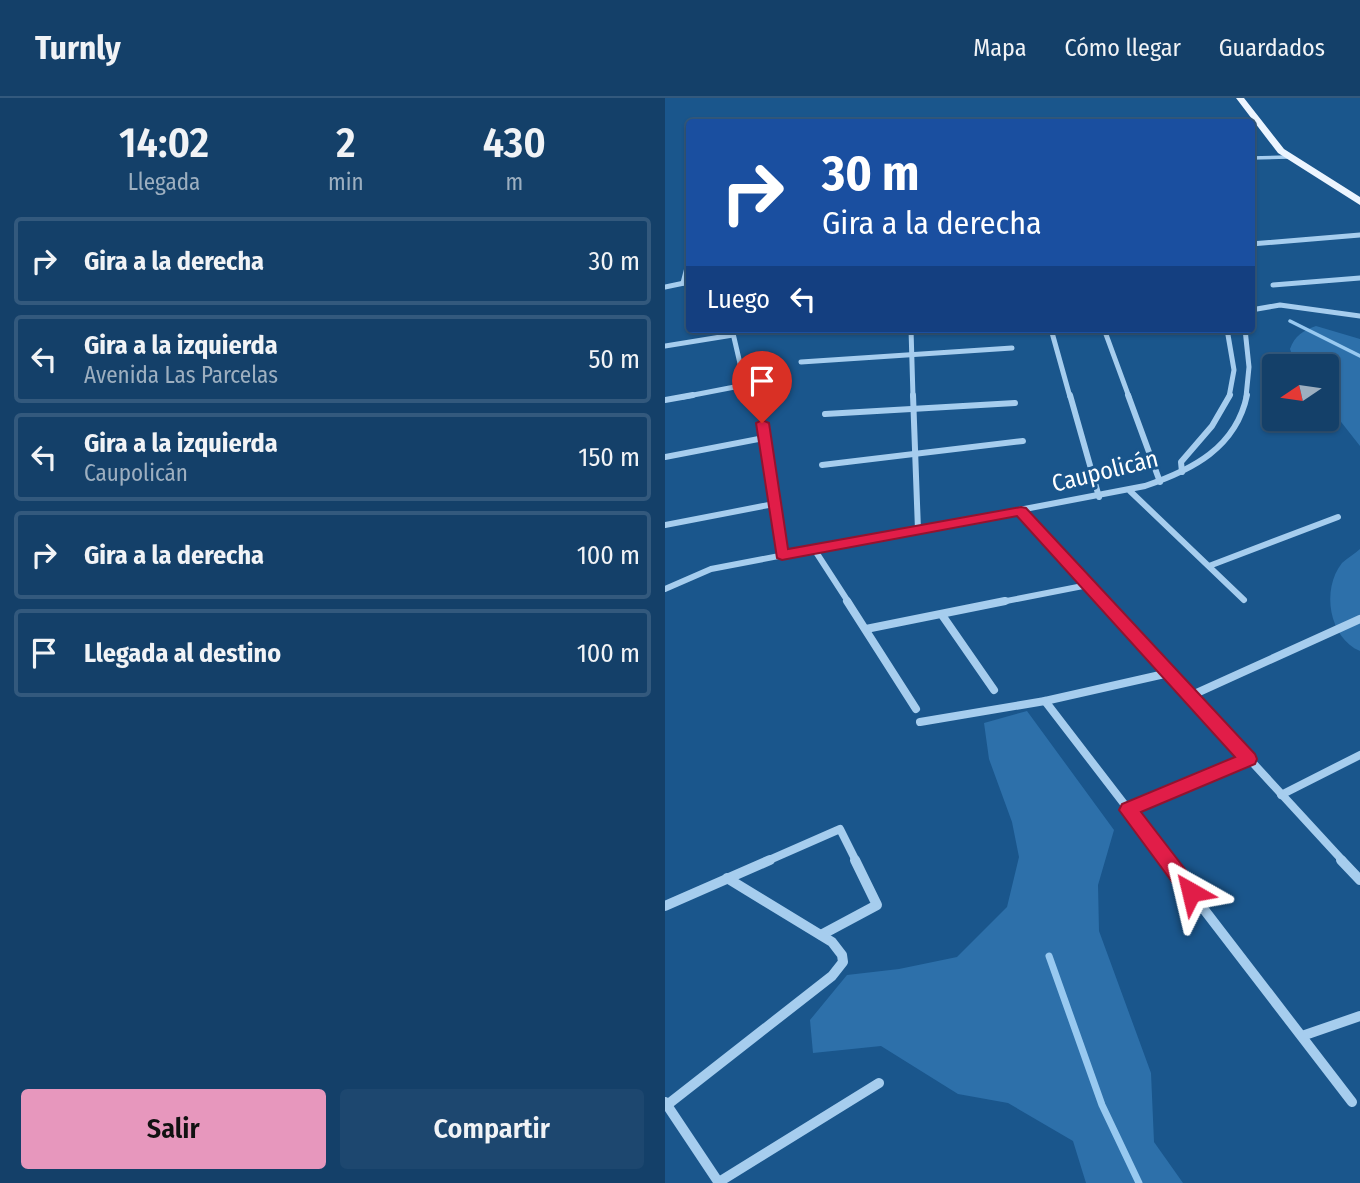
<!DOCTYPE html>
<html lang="es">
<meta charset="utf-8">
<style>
:root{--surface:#144069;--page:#1d476f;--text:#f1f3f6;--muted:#9dafc0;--line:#33597d;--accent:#e797bd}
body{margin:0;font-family:"Fira Sans Condensed",sans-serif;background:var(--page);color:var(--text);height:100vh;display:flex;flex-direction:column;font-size:26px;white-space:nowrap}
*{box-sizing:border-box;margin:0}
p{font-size:23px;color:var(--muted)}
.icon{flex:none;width:38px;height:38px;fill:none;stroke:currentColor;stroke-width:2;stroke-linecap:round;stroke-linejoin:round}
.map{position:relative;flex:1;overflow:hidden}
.sheet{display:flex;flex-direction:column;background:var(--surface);width:665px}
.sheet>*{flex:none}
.hud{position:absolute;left:21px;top:21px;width:569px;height:214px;border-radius:7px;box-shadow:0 2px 5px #0004,0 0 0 2px var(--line);background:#1a4fa0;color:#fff;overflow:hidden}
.needle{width:46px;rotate:257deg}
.buttons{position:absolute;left:597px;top:256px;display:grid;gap:14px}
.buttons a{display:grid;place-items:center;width:77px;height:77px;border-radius:7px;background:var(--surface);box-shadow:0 2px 5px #0004,0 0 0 2px var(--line);font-size:35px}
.pin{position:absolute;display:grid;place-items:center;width:60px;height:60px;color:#fff;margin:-72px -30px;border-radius:50% 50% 50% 0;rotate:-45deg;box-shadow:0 0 7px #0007}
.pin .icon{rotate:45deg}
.me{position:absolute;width:77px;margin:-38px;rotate:323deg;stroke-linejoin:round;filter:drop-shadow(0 0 5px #0008)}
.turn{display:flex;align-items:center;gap:24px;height:147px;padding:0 21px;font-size:32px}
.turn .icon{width:91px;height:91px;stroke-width:2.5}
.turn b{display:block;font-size:49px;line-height:60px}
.then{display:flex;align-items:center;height:66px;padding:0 21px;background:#0003;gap:14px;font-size:26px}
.eta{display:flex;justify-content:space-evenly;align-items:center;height:119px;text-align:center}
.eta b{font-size:42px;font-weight:600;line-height:49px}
.primary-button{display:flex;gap:14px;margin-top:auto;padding:14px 21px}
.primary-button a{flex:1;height:80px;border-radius:7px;background:var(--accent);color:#111;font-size:28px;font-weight:600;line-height:80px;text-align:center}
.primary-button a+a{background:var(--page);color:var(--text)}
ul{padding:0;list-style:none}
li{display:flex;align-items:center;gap:21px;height:88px;margin:0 14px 10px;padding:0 7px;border:4px solid var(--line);border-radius:7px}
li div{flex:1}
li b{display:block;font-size:26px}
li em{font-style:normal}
header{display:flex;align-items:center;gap:42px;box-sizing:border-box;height:98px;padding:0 35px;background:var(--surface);border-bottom:2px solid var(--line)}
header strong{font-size:33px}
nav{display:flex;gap:38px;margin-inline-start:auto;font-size:24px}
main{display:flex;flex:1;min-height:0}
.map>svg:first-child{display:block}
.green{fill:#2d70aa}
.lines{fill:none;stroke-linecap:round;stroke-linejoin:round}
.stream-far1{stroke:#98c9f0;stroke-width:3.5}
.stream{stroke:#98c9f0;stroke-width:7}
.minor-far4{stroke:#a6cdee;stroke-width:3.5}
.minor-far3{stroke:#a6cdee;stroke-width:5}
.minor-far2{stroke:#a6cdee;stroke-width:6}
.minor-far1{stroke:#a6cdee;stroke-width:8}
.minor{stroke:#a6cdee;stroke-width:10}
.primary{fill:#ecf5ff;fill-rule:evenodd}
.route{fill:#e11d48;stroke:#92132f;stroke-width:2}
.labels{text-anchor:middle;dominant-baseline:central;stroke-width:6;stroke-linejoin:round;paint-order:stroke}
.street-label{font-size:24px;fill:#fff;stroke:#1a568c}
</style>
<header>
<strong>Turnly</strong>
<nav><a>Mapa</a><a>Cómo llegar</a><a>Guardados</a></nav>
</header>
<main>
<section class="sheet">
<div class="eta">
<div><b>14:02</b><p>Llegada</p></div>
<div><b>2</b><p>min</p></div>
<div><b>430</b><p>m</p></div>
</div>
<ul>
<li><svg class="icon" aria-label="right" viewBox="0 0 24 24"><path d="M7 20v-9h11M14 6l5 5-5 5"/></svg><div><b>Gira a la derecha</b></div><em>30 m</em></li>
<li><svg class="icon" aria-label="left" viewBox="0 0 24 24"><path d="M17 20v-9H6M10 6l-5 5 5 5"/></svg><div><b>Gira a la izquierda</b><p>Avenida Las Parcelas</p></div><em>50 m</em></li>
<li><svg class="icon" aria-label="left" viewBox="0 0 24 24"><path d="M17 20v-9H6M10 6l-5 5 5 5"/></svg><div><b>Gira a la izquierda</b><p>Caupolicán</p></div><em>150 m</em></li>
<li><svg class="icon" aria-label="right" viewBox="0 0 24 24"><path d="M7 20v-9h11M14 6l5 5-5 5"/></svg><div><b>Gira a la derecha</b></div><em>100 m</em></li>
<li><svg class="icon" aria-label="arrive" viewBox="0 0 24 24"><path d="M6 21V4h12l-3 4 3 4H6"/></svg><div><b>Llegada al destino</b></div><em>100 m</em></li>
</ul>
<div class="primary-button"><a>Salir</a><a>Compartir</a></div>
</section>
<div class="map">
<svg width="695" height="1085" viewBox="0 0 695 1085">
<rect width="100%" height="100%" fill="#1a568c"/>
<g class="green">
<path d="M651,228l44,13v107l-33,-42v-38h-31l-6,-17c5,-14 13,-18 26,-23z"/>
<path d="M695,451v102c-31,-13 -39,-62 -18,-88 5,-5 13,-9 18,-14z"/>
<polygon points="362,613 449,732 433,787 434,833 486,975 489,1044 518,1085 421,1085 408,1043 343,1005 293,996 216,948 148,955 145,922 182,877 234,871 292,859 342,809 354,759 347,724 324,661 319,625"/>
</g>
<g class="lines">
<polyline class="stream-far1" points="625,223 695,258"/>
<polyline class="stream" points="384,858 437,1007 474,1085"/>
<polyline class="minor-far4" points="586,60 623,59"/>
<g class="minor-far3">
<polyline points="586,146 695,137"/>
<polyline points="18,185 24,162"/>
<polyline points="608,187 695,180"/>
<polyline points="0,189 24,184"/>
<polyline points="586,212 615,207 695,218"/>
<polyline points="246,231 248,299"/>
<polyline points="386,231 405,299"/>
<polyline points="439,231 464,299"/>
<polyline points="562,231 569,272 564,299"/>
<polyline points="580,231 584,269 581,299"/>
<polyline points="0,248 68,237"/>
<polyline points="136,264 347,250"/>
<polyline points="18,299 80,287 67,231"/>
</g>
<g class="minor-far2">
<polyline points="248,297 253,432"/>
<polyline points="405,297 434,399"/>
<polyline points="463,297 495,384"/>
<polyline points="0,302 28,297"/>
<polyline points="160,316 350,305"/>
<polyline points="97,325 117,457"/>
<polyline points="0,359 99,340"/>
<polyline points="157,367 358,343"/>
<polyline points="517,374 516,364 547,328 565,297"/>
<polyline points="465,393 579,502"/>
<polyline points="356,413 441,505"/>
<polyline points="0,427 109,406"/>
<polyline points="149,451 184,505"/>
<polyline points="544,468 673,419"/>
<path d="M0,491l46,-20 434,-83c47,-16 91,-38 102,-91"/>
<polyline points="331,505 423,487"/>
</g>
<g class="minor-far1">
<polyline points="182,503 251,611"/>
<polyline points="439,503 678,763"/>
<polyline points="277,517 329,592"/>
<polyline points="201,531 340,503"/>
<polyline points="525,598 695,521"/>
<polyline points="380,603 503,763"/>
<polyline points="255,624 380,603 504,575"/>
<polyline points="616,697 695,657"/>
<polyline points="463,712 583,661"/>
<polyline points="102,763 175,731 191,763"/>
</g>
<g class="minor">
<polyline points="501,762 687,1004"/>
<polyline points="676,762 695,782"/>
<polyline points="0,808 105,762"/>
<polyline points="156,837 212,807 190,762"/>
<polyline points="637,938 695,918"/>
<polyline points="0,1004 54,1085"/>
<polyline points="2,1007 167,878 178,864 177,857 167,844 62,780"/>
<polyline points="54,1084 214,985"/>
</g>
<polygon class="primary" points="571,0 579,0 619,51 695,99 695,107 613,55"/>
</g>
<polygon class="route" points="97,322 104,325 123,451 356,409 361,410 590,656 592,661 590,666 476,714 533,788 536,794 533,800 526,803 519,800 454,712 457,706 570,659 352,418 117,462 112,460 91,325"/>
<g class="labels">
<g class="street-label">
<text transform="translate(440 373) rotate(-14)">Caupolicán</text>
</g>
</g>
</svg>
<div class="buttons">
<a><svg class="needle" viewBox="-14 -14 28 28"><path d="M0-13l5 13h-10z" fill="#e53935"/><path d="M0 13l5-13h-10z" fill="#9dafc0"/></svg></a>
</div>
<div class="pin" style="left:97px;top:325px;background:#d93025"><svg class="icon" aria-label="arrive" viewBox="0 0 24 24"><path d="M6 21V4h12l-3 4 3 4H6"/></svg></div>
<svg class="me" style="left:526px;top:794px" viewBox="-20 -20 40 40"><path d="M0-17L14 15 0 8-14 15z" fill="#e11d48" stroke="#fff" stroke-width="4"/></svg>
<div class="hud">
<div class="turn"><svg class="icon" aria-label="right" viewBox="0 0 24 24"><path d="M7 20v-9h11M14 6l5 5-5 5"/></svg><div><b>30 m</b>Gira a la derecha</div></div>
<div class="then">Luego<svg class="icon" aria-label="left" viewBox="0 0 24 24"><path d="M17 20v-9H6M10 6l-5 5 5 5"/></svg></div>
</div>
</div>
</main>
